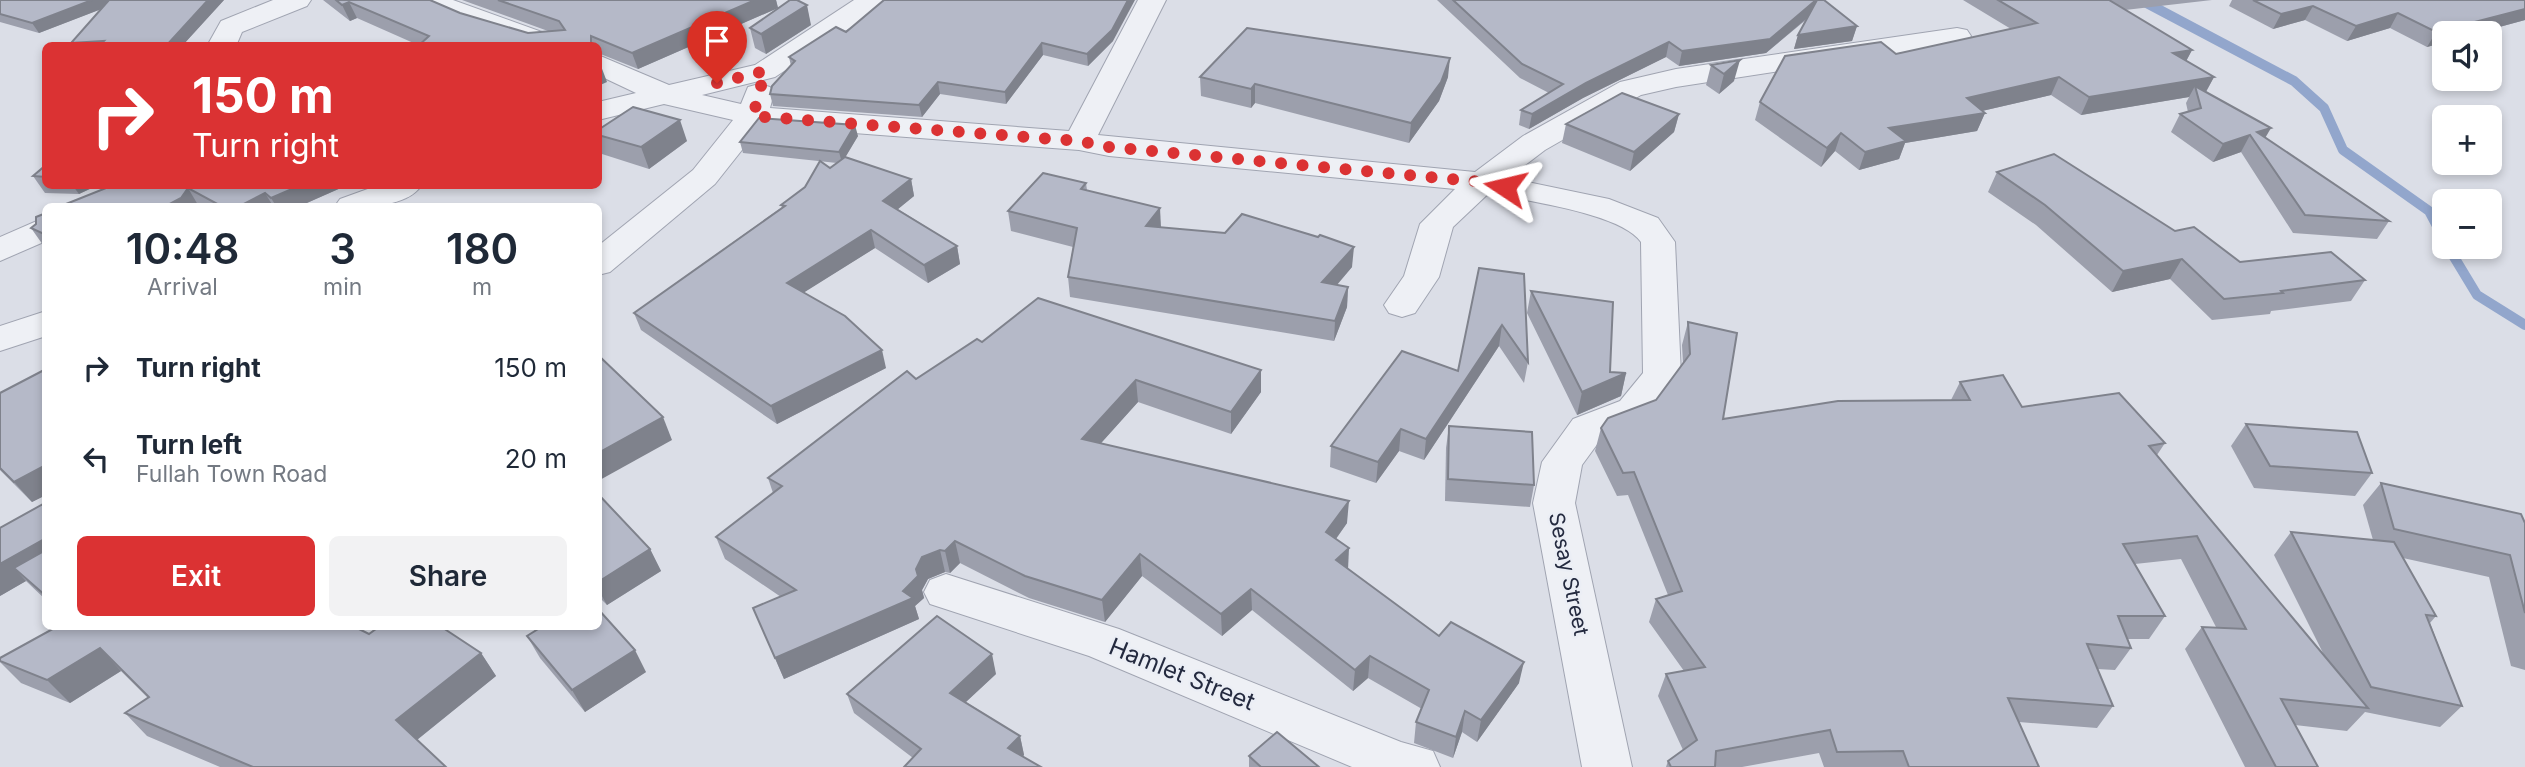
<!DOCTYPE html>
<meta charset="utf-8">
<style>
:root{--surface:#fff;--page:#f2f2f3;--text:#1f2937;--muted:#747a83;--accent:#db3233}
body{margin:0;font-family:Inter,sans-serif;background:var(--page);color:var(--text);height:100vh;display:flex;flex-direction:column;font-size:26px;white-space:nowrap}
*{box-sizing:border-box;margin:0}
p{font-size:23px;color:var(--muted)}
.icon{flex:none;width:38px;height:38px;fill:none;stroke:currentColor;stroke-width:2;stroke-linecap:round;stroke-linejoin:round}
.map{position:relative;flex:1;overflow:hidden}
.details{position:absolute;left:42px;top:203px;width:560px;height:427px;display:flex;flex-direction:column;background:var(--surface);border-radius:10px;box-shadow:0 4px 10px #0003}
.details>*{flex:none}
.hud{position:absolute;left:42px;top:42px;width:560px;height:147px;border-radius:10px;box-shadow:0 4px 10px #0003;background:#db3233;color:#fff;overflow:hidden}
.tools{position:absolute;left:2432px;top:21px;display:grid;gap:14px}
.tools a{display:grid;place-items:center;width:70px;height:70px;border-radius:10px;background:var(--surface);box-shadow:0 4px 10px #0003;font-size:35px}
.pin{position:absolute;display:grid;place-items:center;width:60px;height:60px;color:#fff;margin:-72px -30px;border-radius:50% 50% 50% 0;rotate:-45deg;box-shadow:0 0 7px #0007}
.pin .icon{rotate:45deg}
.me{position:absolute;width:77px;margin:-38px;rotate:280deg;stroke-linejoin:round;filter:drop-shadow(0 0 5px #0008)}
.turn{display:flex;align-items:center;gap:24px;height:147px;padding:0 35px;font-size:32px}
.turn .icon{width:91px;height:91px;stroke-width:2.5}
.turn b{display:block;font-size:49px;line-height:60px}
.eta{display:flex;justify-content:space-evenly;align-items:center;height:119px;text-align:center}
.eta b{font-size:42px;font-weight:600;line-height:49px}
.action{display:flex;gap:14px;margin-top:auto;padding:14px 35px}
.action a{flex:1;height:80px;border-radius:10px;background:var(--accent);color:#fff;font-size:28px;font-weight:600;line-height:80px;text-align:center}
.action a+a{background:var(--page);color:var(--text)}
ul{padding:0;list-style:none}
li{display:flex;align-items:center;gap:21px;height:91px;padding:0 35px}
li div{flex:1}
li b{display:block;font-size:26px}
li em{font-style:normal}
.map>svg:first-child{display:block}
.lines{fill:none;stroke-linecap:round;stroke-linejoin:round}
.stream{stroke:#92a6cc;stroke-width:10}
.minor-casing{stroke:#a0a4b1;stroke-width:2}
.minor{fill:#eef0f5;fill-rule:evenodd}
.wall{fill:#9c9fac}
.shaded-wall{fill:#7f828c}
.building{fill:#b5b9c8;stroke:#7f828c;stroke-width:2}
.route{stroke:#db3233;stroke-width:12;stroke-dasharray:0 21.6}
.labels{text-anchor:middle;dominant-baseline:central;stroke-width:5;stroke-linejoin:round;paint-order:stroke}
.street-label{font-size:21px;fill:#242a3f;stroke:#ebeef5}
.near-street-label{font-size:24px;fill:#242a3f;stroke:#ebeef5}
</style>
<div class="map">
<svg width="2525" height="767" viewBox="0 0 2525 767">
<rect width="100%" height="100%" fill="#dbdee7"/>
<g class="lines">
<g class="stream">
<polyline points="2141,0 2294,81 2324,108 2343,150 2429,211 2445,241"/>
<polyline points="2448,247 2477,295 2525,325"/>
</g>
<g class="minor-casing">
<g id="minor">
<polygon points="273,0 311,0 307,6 242,32 236,46 207,46 221,21"/>
<path d="M418,0h35l111,40 4,6c-14,0 -31,2 -44,-1 -20,-4 -95,-30 -106,-45z"/>
<path d="M854,0h33l-4,6 -108,71 -73,18 39,9 7,-17 11,-3 11,3 4,6 -4,15 299,23 69,-131h28l-68,135 377,37 48,-36 97,-54 56,-13 281,-41 10,2 4,6 -4,6 -10,2 -281,43 -35,8 -96,55 -37,28 101,21 49,19 17,24 6,133 -33,46 -47,18 -19,26 -7,38 57,264h-50l-49,-264 9,-41 31,-43 47,-18 23,-28 -2,-131c-20,-29 -116,-41 -152,-49l-36,34 -14,50 -24,36 -13,4 -13,-4 -5,-8 20,-29 16,-52 35,-35 -346,-33 -30,-6 -318,-24 -46,58 -105,88 -12,3v-29l95,-76 40,-50 -69,-16 -66,16v-18l38,-9 -38,-18v-20l71,30 86,-20z"/>
<path d="M376,186h45c-15,22 -61,22 -86,20l5,-7z"/>
<polygon points="46,217 46,241 0,261 0,237"/>
<polygon points="46,311 46,336 0,351 0,326"/>
<polygon points="946,574 1119,629 1401,742 1433,751 1440,767 1352,767 1089,656 930,604 924,592 930,580"/>
</g>
</g>
<use href="#minor" class="minor"/>
</g>
<g class="wall">
<polygon points="0,0 224,0 182,46 72,46 71,43 101,9 39,33 0,22"/>
<polygon points="323,0 430,0 460,13 528,33 548,31 462,0 776,0 778,8 638,69 598,53 598,46 418,46 418,45 357,18 350,21"/>
<polygon points="1437,0 1824,0 1857,26 1852,41 1794,49 1798,35 1807,19 1766,53 1679,66 1666,57 1583,98 1529,129 1519,125 1521,110 1549,93 1520,78"/>
<polygon points="1963,0 2212,0 2125,10 2192,50 2186,61 2214,77 2206,92 2265,138 2389,221 2377,239 2293,233 2241,152 2213,162 2171,132 2180,114 2188,112 2186,103 2189,97 2081,115 2051,95 1982,111 1985,113 1977,131 1905,143 1899,159 1859,170 1835,151 1821,167 1755,120 1760,102 1896,54 2011,29"/>
<polygon points="2232,0 2525,0 2525,20 2427,47 2390,28 2347,41 2305,20 2273,29 2229,6"/>
<polygon points="811,25 766,54 755,48 750,28"/>
<polygon points="846,32 1113,41 1088,66 1043,55 1006,104 940,94 922,117 773,106 770,94 791,66 789,57"/>
<polygon points="1711,65 1734,81 1719,94 1706,85"/>
<polygon points="1200,77 1448,77 1439,101 1409,143 1255,103 1251,108 1201,96"/>
<polygon points="1679,114 1674,132 1630,171 1562,143 1566,124"/>
<polygon points="598,130 687,141 649,169 602,154 598,146"/>
<polygon points="858,136 845,157 911,179 914,196 898,209 957,246 960,264 928,283 875,248 804,292 886,368 777,424 641,330 634,313 782,207 781,205 837,163 743,153 740,142"/>
<polygon points="46,165 46,186 96,186 79,194 45,193 33,176"/>
<polygon points="1997,172 2175,231 2240,262 2365,280 2351,301 2271,311 2270,314 2212,320 2170,279 2112,292 2036,225 1988,192"/>
<polygon points="1086,183 1087,190 1161,227 1352,267 1337,285 1348,287 1347,307 1334,341 1070,297 1068,277 1073,247 1011,231 1008,211"/>
<polygon points="111,186 343,187 300,206 200,206 198,205 198,206 61,206"/>
<polygon points="46,213 46,246 43,245 31,228 36,224"/>
<polygon points="1479,268 1528,362 1524,383 1499,346 1424,460 1399,451 1376,483 1330,467 1331,446 1458,371"/>
<polygon points="1531,291 1610,372 1626,373 1621,396 1577,415 1527,313"/>
<polygon points="1688,322 1723,419 1951,400 1960,382 2022,407 2165,443 2157,455 2325,657 2274,555 2291,532 2373,540 2363,505 2381,483 2525,523 2525,670 2511,666 2489,577 2403,558 2436,616 2430,623 2462,706 2440,727 2365,712 2347,731 2295,725 2318,767 2245,767 2185,649 2202,627 2216,627 2181,559 2135,564 2165,616 2149,639 2128,639 2131,648 2115,670 2097,669 2113,706 2097,728 2019,722 2039,767 1824,767 1819,753 1742,767 1666,767 1668,761 1683,750 1658,696 1666,674 1684,671 1649,622 1656,599 1668,595 1628,495 1617,496 1595,451 1601,428 1656,400 1683,363 1682,345"/>
<polygon points="982,342 1261,370 1261,392 1231,434 1138,402 1100,444 1347,523 1336,539 1348,569 1439,636 1519,683 1477,742 1462,732 1453,758 1414,743 1416,722 1422,709 1368,678 1353,691 1252,610 1222,636 1142,576 1105,622 1029,598 960,563 950,573 945,572 928,579 922,590 924,598 915,606 919,619 784,679 753,608 781,597 725,559 716,537 773,493 768,478 916,379"/>
<polygon points="46,369 46,495 32,502 0,470 0,393"/>
<polygon points="2246,424 2372,473 2355,496 2254,488 2231,446"/>
<polygon points="1449,426 1534,485 1530,507 1445,501 1446,448"/>
<polygon points="598,494 650,549 661,571 607,605 598,596"/>
<polygon points="46,507 46,600 26,581 0,596"/>
<polygon points="369,634 481,653 496,676 417,740 446,767 220,767 147,736 125,713 148,698 121,671 70,703 21,683 0,662 0,658"/>
<polygon points="527,636 646,672 585,712 540,658"/>
<polygon points="996,674 966,702 1020,736 1024,755 1023,756 913,758 854,713 847,694"/>
<polygon points="1249,756 1319,767 1249,767"/>
</g>
<g class="shaded-wall">
<polygon points="92,0 125,0 39,33 32,23"/>
<polygon points="208,0 224,0 182,46 166,46"/>
<polygon points="755,0 776,0 778,8 638,69 632,53"/>
<polygon points="1128,0 1135,0 1113,41 1088,66 1087,54"/>
<polygon points="1816,0 1817,0 1813,13 1766,53 1679,66 1682,51"/>
<polygon points="349,2 357,18 350,21 342,5"/>
<polygon points="807,5 811,25 766,54 761,34"/>
<polygon points="2313,6 2305,20 2273,29 2281,14"/>
<polygon points="2525,9 2525,20 2477,33 2445,33 2445,42 2427,47 2436,32"/>
<polygon points="2398,13 2390,28 2347,41 2356,26"/>
<polygon points="1857,26 1852,41 1794,49 1798,35"/>
<polygon points="1669,42 1666,57 1583,98 1529,129 1532,114 1586,83"/>
<polygon points="1042,43 1043,55 1006,104 1005,92"/>
<polygon points="2192,50 2183,67 2173,53"/>
<polygon points="1450,58 1448,77 1439,101 1409,143 1411,123"/>
<polygon points="1740,60 1734,81 1719,94 1724,74"/>
<polygon points="601,66 607,82 598,86 598,67"/>
<polygon points="2059,77 2051,95 1960,116 1967,98"/>
<polygon points="2214,77 2204,95 2195,86 2189,97 2081,115 2089,97"/>
<polygon points="938,82 940,94 922,117 919,105"/>
<polygon points="1255,84 1255,103 1251,108 1251,89"/>
<polygon points="1985,113 1977,131 1905,143 1899,159 1859,170 1865,152 1889,128"/>
<polygon points="1679,114 1674,132 1630,171 1634,152"/>
<polygon points="680,120 687,141 649,169 641,147"/>
<polygon points="855,125 858,136 842,163 839,152"/>
<polygon points="2271,128 2261,145 2257,132"/>
<polygon points="1841,133 1835,151 1821,167 1827,148"/>
<polygon points="2250,135 2241,152 2213,162 2223,144"/>
<polygon points="911,179 914,196 887,218 883,201"/>
<polygon points="73,186 96,186 79,194"/>
<polygon points="299,186 342,186 343,187 300,206 276,206 271,198"/>
<polygon points="188,188 198,205 198,206 166,206"/>
<polygon points="265,193 273,206 240,206"/>
<polygon points="1160,208 1161,227 1146,226"/>
<polygon points="871,230 875,248 792,300 787,283"/>
<polygon points="957,246 960,264 928,283 924,265"/>
<polygon points="1354,247 1352,267 1322,302 1322,282"/>
<polygon points="2182,259 2170,279 2112,292 2123,271"/>
<polygon points="1348,287 1347,307 1334,341 1335,321"/>
<polygon points="1502,325 1499,346 1424,460 1426,439"/>
<polygon points="882,350 886,368 777,424 771,406"/>
<polygon points="1261,370 1261,392 1231,434 1231,412"/>
<polygon points="1626,373 1621,396 1577,415 1582,392"/>
<polygon points="1136,380 1138,402 1085,461 1082,439"/>
<polygon points="663,417 672,440 598,481 598,453"/>
<polygon points="1401,429 1399,451 1376,483 1378,462"/>
<polygon points="46,465 46,495 32,502 14,482"/>
<polygon points="1349,501 1347,523 1325,554 1326,532"/>
<polygon points="46,538 46,570 14,568 26,581 0,596 0,564"/>
<polygon points="955,541 960,563 950,573 945,551"/>
<polygon points="1349,548 1348,570 1336,560"/>
<polygon points="650,549 661,571 607,605 598,589 598,582"/>
<polygon points="940,550 945,572 928,579 922,590 924,598 915,606 919,619 784,679 775,658 903,591 922,557"/>
<polygon points="1140,554 1142,576 1105,622 1102,600"/>
<polygon points="1251,589 1252,610 1222,636 1221,614"/>
<polygon points="100,648 121,671 70,703 47,680"/>
<polygon points="635,650 646,672 585,712 572,690"/>
<polygon points="481,653 496,676 413,743 396,720"/>
<polygon points="992,654 996,674 955,712 950,693"/>
<polygon points="1370,656 1368,678 1353,691 1355,670"/>
<polygon points="1524,662 1519,683 1477,742 1481,720"/>
<polygon points="1465,711 1462,732 1453,758 1456,737"/>
<polygon points="1020,736 1024,755 1013,767 1008,748"/>
</g>
<g class="building">
<polygon points="0,0 92,0 32,23 0,14"/>
<polygon points="109,0 208,0 166,46 99,46 104,41 71,43"/>
<polygon points="336,0 430,0 460,13 528,33 565,30 559,21 498,0 755,0 632,53 591,36 591,46 418,46 429,36 349,2 342,5"/>
<polygon points="790,0 797,0 807,5 761,34 750,28"/>
<polygon points="884,0 1128,0 1112,30 1087,54 1042,43 1005,92 938,82 919,105 770,94 772,86 795,61 789,57 836,27 846,32"/>
<polygon points="1453,0 1816,0 1770,39 1682,51 1669,42 1586,83 1532,114 1521,110 1563,84 1522,64"/>
<polygon points="1817,0 1824,0 1857,26 1798,35"/>
<polygon points="1998,0 2109,0 2192,50 2173,53 2214,77 2089,97 2059,77 1967,98 1985,113 1889,128 1906,141 1865,152 1841,133 1827,148 1760,102 1785,56 1881,42 1896,54 2037,23"/>
<polygon points="2253,0 2525,0 2525,9 2436,32 2398,13 2356,26 2313,6 2281,14"/>
<polygon points="1247,28 1450,58 1441,82 1411,123 1255,84 1251,89 1200,77"/>
<polygon points="1740,60 1724,74 1711,65"/>
<polygon points="2195,86 2271,128 2257,132 2389,221 2305,215 2250,135 2223,144 2180,114 2201,108"/>
<polygon points="1622,93 1679,114 1634,152 1566,124"/>
<polygon points="633,107 680,120 641,147 598,135 598,130"/>
<polygon points="759,118 855,125 839,152 740,142"/>
<polygon points="2054,154 2175,231 2194,227 2240,262 2331,252 2365,280 2281,291 2283,293 2224,299 2182,259 2123,271 2045,205 1997,172"/>
<polygon points="845,157 911,179 883,201 957,246 924,265 871,230 787,283 845,316 882,350 771,406 634,313 785,206 781,205 805,187 820,161 830,168"/>
<polygon points="46,165 46,177 33,176"/>
<polygon points="1043,173 1086,183 1081,189 1160,208 1146,226 1225,233 1242,214 1318,237 1320,235 1354,247 1322,282 1348,287 1335,321 1068,277 1077,228 1008,211"/>
<polygon points="111,186 299,186 271,198 265,193 240,206 221,206 188,188 181,198 166,206 61,206"/>
<polygon points="46,213 46,235 31,228 36,224 36,217"/>
<polygon points="1479,268 1524,274 1528,362 1502,325 1426,439 1401,429 1378,462 1331,446 1402,351 1458,371"/>
<polygon points="1531,291 1613,302 1610,372 1626,373 1582,392"/>
<polygon points="1038,298 1261,370 1231,412 1136,380 1082,439 1349,501 1326,532 1349,548 1336,560 1439,636 1451,622 1524,662 1481,720 1465,711 1456,737 1416,722 1429,690 1370,656 1355,670 1251,589 1221,614 1140,554 1102,600 1025,576 955,541 945,551 940,550 922,557 916,569 918,576 903,591 913,598 775,658 753,608 796,590 716,537 782,486 768,478 907,371 916,379 977,339 982,342"/>
<polygon points="1688,322 1737,333 1723,419 1838,401 1970,400 1960,382 2003,375 2022,407 2119,393 2165,443 2149,446 2368,708 2281,699 2318,767 2276,767 2202,627 2246,629 2197,536 2123,544 2165,616 2118,616 2131,648 2087,644 2113,706 2008,698 2039,767 1909,767 1903,751 1837,752 1830,730 1716,751 1715,767 1671,767 1668,761 1697,740 1666,674 1705,667 1656,599 1682,591 1634,472 1623,473 1601,428 1608,418 1656,400 1690,354"/>
<polygon points="598,355 663,417 598,453"/>
<polygon points="46,369 46,465 14,482 0,468 0,393"/>
<polygon points="2246,424 2357,432 2372,473 2270,466"/>
<polygon points="1449,426 1532,432 1534,485 1448,479"/>
<polygon points="2381,483 2521,514 2525,523 2525,613 2510,555 2394,529"/>
<polygon points="598,494 650,549 598,582"/>
<polygon points="43,504 46,509 46,538 0,564 0,528"/>
<polygon points="2291,532 2394,542 2436,616 2426,615 2462,706 2371,687"/>
<polygon points="46,550 46,596 14,568"/>
<polygon points="598,609 635,650 572,690 527,636 543,626 598,626"/>
<polygon points="937,616 992,654 950,693 1020,736 1008,748 1041,767 904,767 921,749 847,694"/>
<polygon points="58,626 353,626 369,634 380,626 440,626 481,653 396,720 446,767 253,767 125,713 149,697 100,648 47,680 0,661 0,658"/>
<polygon points="1277,732 1319,767 1261,767 1249,756"/>
</g>
<g class="lines">
<polyline class="route" points="717,83 765,71 753,116 1079,141 1109,147 1482,182 1505,187"/>
</g>
<g class="labels">
<g class="street-label">
<text transform="translate(1569 574) rotate(78)">Sesay Street</text>
</g>
<g class="near-street-label">
<text transform="translate(1182 674) rotate(22)">Hamlet Street</text>
</g>
</g>
</svg>
<div class="tools">
<a><svg class="icon" aria-label="sound" viewBox="0 0 24 24"><path d="M4 9h4l5-4v14l-5-4H4zM17 9q2 3 0 6"/></svg></a>
<a>+</a>
<a>−</a>
</div>
<div class="pin" style="left:717px;top:83px;background:#d93025"><svg class="icon" aria-label="arrive" viewBox="0 0 24 24"><path d="M6 21V4h12l-3 4 3 4H6"/></svg></div>
<svg class="me" style="left:1505px;top:187px" viewBox="-20 -20 40 40"><path d="M0-17L14 15 0 8-14 15z" fill="#db3233" stroke="#fff" stroke-width="4"/></svg>
<div class="hud">
<div class="turn"><svg class="icon" aria-label="right" viewBox="0 0 24 24"><path d="M7 20v-9h11M14 6l5 5-5 5"/></svg><div><b>150 m</b>Turn right</div></div>
</div>
<section class="details">
<div class="eta">
<div><b>10:48</b><p>Arrival</p></div>
<div><b>3</b><p>min</p></div>
<div><b>180</b><p>m</p></div>
</div>
<ul>
<li><svg class="icon" aria-label="right" viewBox="0 0 24 24"><path d="M7 20v-9h11M14 6l5 5-5 5"/></svg><div><b>Turn right</b></div><em>150 m</em></li>
<li><svg class="icon" aria-label="left" viewBox="0 0 24 24"><path d="M17 20v-9H6M10 6l-5 5 5 5"/></svg><div><b>Turn left</b><p>Fullah Town Road</p></div><em>20 m</em></li>
</ul>
<div class="action"><a>Exit</a><a>Share</a></div>
</section>
</div>
